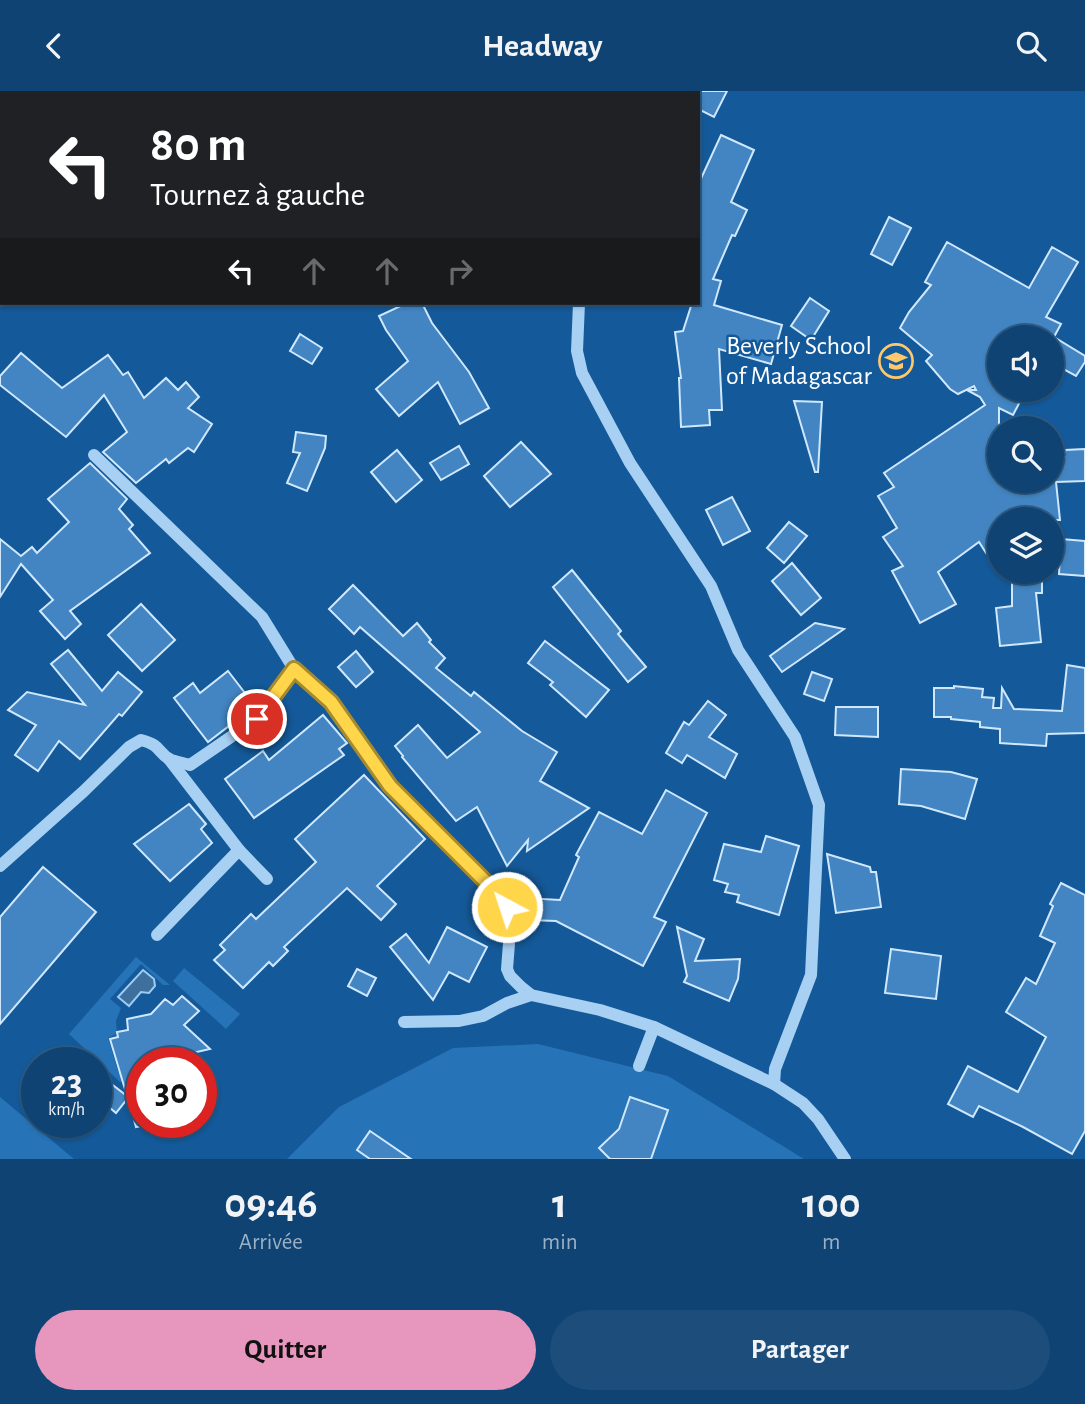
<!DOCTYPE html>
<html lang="fr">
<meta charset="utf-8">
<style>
:root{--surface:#0f4373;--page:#1d4e7b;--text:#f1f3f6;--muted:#9bb0c4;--line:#2f5c85;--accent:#e797bd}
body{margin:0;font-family:"Alegreya Sans",sans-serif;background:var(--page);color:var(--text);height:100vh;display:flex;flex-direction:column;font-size:26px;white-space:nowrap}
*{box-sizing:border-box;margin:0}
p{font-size:23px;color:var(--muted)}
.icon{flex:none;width:38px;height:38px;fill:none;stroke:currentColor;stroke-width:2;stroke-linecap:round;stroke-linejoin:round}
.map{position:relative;height:1068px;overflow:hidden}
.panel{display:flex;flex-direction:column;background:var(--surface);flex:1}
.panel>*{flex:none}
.hud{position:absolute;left:0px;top:0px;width:700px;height:214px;box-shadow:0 2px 5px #0004,0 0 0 2px var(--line);background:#202124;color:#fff;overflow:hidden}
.tools{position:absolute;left:987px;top:234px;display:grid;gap:14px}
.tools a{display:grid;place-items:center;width:77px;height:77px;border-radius:50%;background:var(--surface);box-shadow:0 2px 5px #0004,0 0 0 2px var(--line);font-size:35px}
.speed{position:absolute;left:21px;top:956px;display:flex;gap:14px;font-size:35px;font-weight:700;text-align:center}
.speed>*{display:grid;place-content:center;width:91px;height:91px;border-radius:50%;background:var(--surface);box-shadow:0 2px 5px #0004,0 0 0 2px var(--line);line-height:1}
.speed small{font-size:18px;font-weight:400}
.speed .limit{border:10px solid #d22;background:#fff;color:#111}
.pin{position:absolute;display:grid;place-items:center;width:60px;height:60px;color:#fff;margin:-30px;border:4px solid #fff;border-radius:50%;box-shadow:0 2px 7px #0007}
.me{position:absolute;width:77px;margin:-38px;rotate:320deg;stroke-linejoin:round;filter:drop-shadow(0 0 5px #0008)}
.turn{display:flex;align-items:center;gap:24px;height:147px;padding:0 35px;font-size:32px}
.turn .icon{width:91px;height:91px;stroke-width:2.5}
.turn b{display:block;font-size:49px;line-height:60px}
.lanes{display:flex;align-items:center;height:66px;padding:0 35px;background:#0003;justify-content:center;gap:35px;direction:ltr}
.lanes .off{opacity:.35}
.eta{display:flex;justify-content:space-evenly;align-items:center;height:119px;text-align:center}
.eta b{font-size:42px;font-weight:700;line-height:49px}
.cta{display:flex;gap:14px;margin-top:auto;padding:14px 35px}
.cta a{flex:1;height:80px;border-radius:42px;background:var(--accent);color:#111;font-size:28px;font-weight:700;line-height:80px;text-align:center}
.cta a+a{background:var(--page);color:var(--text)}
header{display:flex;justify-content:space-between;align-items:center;height:91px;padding:0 35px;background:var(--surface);font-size:32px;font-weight:700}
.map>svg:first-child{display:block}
.green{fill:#2773b7}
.water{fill:#3f6f9d;stroke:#9accf5;stroke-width:2}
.building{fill:#4285c2;stroke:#d0e8fd;stroke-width:2}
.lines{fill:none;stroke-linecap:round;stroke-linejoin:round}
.minor{stroke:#a8d0f3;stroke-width:12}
.route-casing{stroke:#a68a30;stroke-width:18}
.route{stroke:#ffd54a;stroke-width:12}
.labels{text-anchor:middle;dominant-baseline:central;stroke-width:5;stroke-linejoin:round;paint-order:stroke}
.poi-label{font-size:26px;fill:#fff;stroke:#145999;text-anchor:end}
</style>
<header><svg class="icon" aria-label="back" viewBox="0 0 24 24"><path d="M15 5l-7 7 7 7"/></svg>Headway<svg class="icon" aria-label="search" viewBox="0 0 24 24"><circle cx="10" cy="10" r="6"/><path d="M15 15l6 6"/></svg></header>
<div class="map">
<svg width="1085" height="1068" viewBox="0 0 1085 1068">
<rect width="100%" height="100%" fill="#145999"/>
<g class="green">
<polygon points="136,866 170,894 163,894 141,873 110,908 121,917 116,930 117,943 108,947 118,980 123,981 125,990 120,991 69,943"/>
<polygon points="184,877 240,923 226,938 173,890"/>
<polygon points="538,953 668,985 804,1068 287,1068 339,1016 453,957"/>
<polygon points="0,1006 74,1068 0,1068"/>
</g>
<polygon class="water" points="143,879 154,888 155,895 149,902 141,901 129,915 118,906"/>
<g class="building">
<polygon points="698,0 727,0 714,26 698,18"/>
<polygon points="721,44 754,59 731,111 747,119 735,145 732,144 713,188 721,190 714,214 782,234 771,273 719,258 722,319 709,319 710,334 681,336 679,287 681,287 675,241 683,240 692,212 698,212 698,94"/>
<polygon points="889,126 911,137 892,174 871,163"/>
<polygon points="947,151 1029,197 1052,156 1078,171 1046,226 1061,233 1054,246 1085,265 1085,271 1076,285 1052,272 1052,247 999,247 999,299 1026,299 1013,324 999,317 999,390 1052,390 1052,367 1065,366 1065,359 1085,358 1085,390 1056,391 1060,429 999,429 999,454 986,462 979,451 938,481 956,513 920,532 892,480 903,475 883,446 897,437 878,405 894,396 884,382 985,314 980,306 967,299 976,299 974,295 958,303 950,298 926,270 932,264 900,237 909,221 931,194 925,191"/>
<polygon points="810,207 829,220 811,249 791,235"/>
<polygon points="407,212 422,212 432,232 469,281 489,317 460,333 438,291 399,325 376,298 408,270 386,239 379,225"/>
<polygon points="300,243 322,257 312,273 290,260"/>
<polygon points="21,262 62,297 108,264 123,284 128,281 144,307 166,287 178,299 186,291 199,306 188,317 212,333 194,361 188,357 169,372 166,368 136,392 103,361 127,341 104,304 66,346 0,294 0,285"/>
<polygon points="794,310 822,311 818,381 815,381"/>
<polygon points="296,341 326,345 325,357 307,400 287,392 300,362 293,361"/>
<polygon points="521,351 551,383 510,416 484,385"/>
<polygon points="459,355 469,373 441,389 430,372"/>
<polygon points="397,359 422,389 396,411 371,381"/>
<polygon points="90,372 127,408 119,418 133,434 129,438 150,462 70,520 81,533 65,548 40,520 53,509 21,473 0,506 0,448 21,465 32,456 37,462 69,431 48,408"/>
<polygon points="732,406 750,440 723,454 706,419"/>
<polygon points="789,431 807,445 784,472 767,457"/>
<polygon points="1061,448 1085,450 1085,485 1059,483"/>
<polygon points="792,472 821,507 801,524 772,490"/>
<polygon points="572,479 621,540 618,543 646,576 628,591 553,496"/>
<polygon points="1012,481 1042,481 1042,502 1036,502 1041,551 1000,555 996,517 1012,515"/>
<polygon points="353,494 403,545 417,532 431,549 429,551 445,567 436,577 471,605 474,601 522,640 557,661 540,690 589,717 527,760 528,749 507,775 477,716 456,730 402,666 403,665 395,655 418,634 447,667 480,641 360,536 354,543 329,518"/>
<polygon points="141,513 175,549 142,580 108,544"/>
<polygon points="815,532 844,538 782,581 770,565"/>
<polygon points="545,550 609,599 586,626 550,594 553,591 528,572"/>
<polygon points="68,559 102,600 118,581 142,601 122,625 119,623 80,668 59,650 38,680 15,664 36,634 8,619 27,601 85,614 51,573"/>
<polygon points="356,560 373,581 356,596 338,576"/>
<polygon points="1067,574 1085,577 1085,642 1047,643 1046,655 1000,652 1000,638 980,636 980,631 951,628 951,626 934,626 934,597 954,597 954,595 983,598 982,606 994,607 993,617 1001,617 1002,597 1014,618 1062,620"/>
<polygon points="228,580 255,615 208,651 174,607 193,592 200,602"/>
<polygon points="812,581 832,588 824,610 804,603"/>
<polygon points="708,610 726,624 709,646 737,663 725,687 687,664 682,672 666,662 684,631 689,634"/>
<polygon points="836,616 878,616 878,646 835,644"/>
<polygon points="323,624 347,652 339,658 344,664 254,727 225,688 263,660 269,669"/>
<polygon points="901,678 951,681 977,688 965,728 921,715 899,713"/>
<polygon points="364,684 425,748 377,795 396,813 381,829 347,797 284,856 288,860 273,875 269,871 243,897 214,869 225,859 220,854 251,823 256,828 316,771 295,748"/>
<polygon points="666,699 707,722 654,826 666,831 643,875 556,830 529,829 524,820 525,807 560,809 579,766 576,764 599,721 642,743"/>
<polygon points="189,713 206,733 201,738 212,752 170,790 134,753"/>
<polygon points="766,745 799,755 779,824 737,811 739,804 725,801 728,793 714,789 724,753 761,761"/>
<polygon points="827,763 870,776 871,781 876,781 881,816 836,822"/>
<polygon points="43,776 96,821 0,933 0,826"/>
<polygon points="1061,792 1085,804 1085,1040 1072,1063 1023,1036 979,1015 973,1026 948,1013 968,975 1018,1001 1046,946 1006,921 1026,887 1036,893 1055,852 1040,845 1053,815 1050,813"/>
<polygon points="447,836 487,856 469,891 449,881 433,909 390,856 406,843 429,872"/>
<polygon points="677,836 704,848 695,870 740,868 738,888 729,910 684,891 687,885"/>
<polygon points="891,858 941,865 936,908 885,902"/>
<polygon points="357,878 376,887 367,905 348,895"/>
<polygon points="182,905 199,920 184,934 210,958 153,971 142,971 142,1035 136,1036 128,1007 116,1022 96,1005 96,981 127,1005 110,948 118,946 117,941 128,939 127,928 151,923 165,908 173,914"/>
<polygon points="630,1006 668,1019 651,1068 610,1068 599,1057 619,1038"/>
<polygon points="370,1040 411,1068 370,1068 357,1059"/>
</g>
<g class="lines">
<g class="minor">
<polyline points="584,2 584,0"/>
<polyline points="579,212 577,260 582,282 630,372 711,495 738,559 795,646 819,714 811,884 775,978 774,993"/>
<polyline points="94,364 262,526 294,578 331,611 390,695 503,808 511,827 507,878 510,885 521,896 531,904 600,919 654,936 774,993 803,1012 818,1028 845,1068"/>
<polyline points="169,668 239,759 267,788"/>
<path d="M0,775l84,-75 45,-44 12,-7c21,5 17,14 30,20 6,2 13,3 19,5l67,-46 37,-50"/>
<polyline points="157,844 239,759"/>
<polyline points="404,931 459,930 483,925 507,912 531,904"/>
<polyline points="639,975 654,936"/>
</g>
</g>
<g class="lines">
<g class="route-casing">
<polyline id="route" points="257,628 294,578 331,611 390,695 494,799 507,816"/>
</g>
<use href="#route" class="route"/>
</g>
<defs>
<g id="school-ring" transform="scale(1.75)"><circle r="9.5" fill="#145999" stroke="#ffc86a" stroke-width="1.5"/><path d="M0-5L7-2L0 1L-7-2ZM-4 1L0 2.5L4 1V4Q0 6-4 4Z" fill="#ffc86a"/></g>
</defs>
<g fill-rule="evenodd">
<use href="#school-ring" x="896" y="270"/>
</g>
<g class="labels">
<g class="poi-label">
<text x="872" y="255">Beverly School<tspan x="872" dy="30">of Madagascar</tspan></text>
</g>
</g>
</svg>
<div class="tools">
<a><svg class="icon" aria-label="sound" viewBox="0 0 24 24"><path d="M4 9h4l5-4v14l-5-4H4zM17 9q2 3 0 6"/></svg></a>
<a><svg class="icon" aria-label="search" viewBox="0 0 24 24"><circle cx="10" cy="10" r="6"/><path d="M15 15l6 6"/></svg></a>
<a><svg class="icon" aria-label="layers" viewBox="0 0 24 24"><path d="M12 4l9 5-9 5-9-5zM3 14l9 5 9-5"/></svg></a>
</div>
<div class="speed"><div>23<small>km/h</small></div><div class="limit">30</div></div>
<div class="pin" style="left:257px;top:628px;background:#d93025"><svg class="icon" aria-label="arrive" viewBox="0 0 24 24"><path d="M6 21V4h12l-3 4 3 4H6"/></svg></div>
<svg class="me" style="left:507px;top:816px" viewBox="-20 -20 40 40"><circle r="17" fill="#ffd54a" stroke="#fff" stroke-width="3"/><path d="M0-11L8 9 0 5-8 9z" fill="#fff"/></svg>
<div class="hud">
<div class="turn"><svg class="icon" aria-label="left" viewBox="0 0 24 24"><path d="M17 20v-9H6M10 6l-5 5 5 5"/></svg><div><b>80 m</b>Tournez à gauche</div></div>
<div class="lanes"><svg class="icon" aria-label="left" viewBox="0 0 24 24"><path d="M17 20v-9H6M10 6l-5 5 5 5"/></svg><svg class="icon off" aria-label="ahead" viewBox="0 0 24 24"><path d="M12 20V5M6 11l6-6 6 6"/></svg><svg class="icon off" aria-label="ahead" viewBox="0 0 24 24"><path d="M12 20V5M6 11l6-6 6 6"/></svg><svg class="icon off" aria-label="right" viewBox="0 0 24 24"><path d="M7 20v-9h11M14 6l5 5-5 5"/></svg></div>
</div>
</div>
<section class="panel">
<div class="eta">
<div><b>09:46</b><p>Arrivée</p></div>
<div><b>1</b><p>min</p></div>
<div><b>100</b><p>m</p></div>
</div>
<div class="cta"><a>Quitter</a><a>Partager</a></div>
</section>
